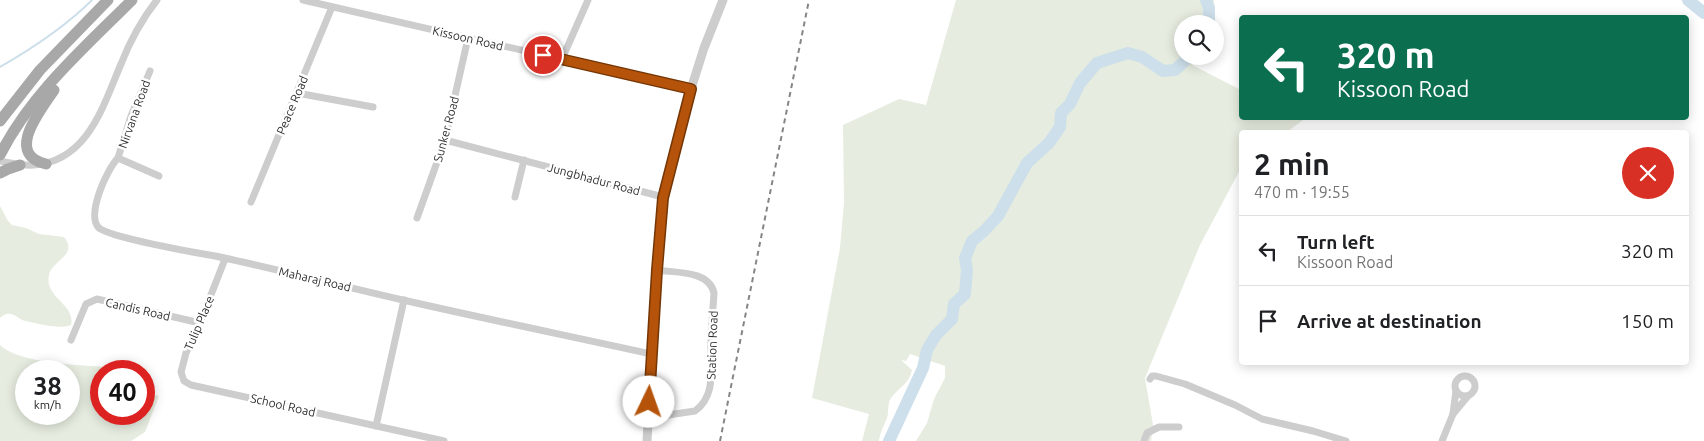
<!DOCTYPE html>
<meta charset="utf-8">
<style>
:root{--surface:#fff;--page:#f2f2f2;--text:#202124;--muted:#757577;--line:#e0e0e0}
body{margin:0;font-family:Ubuntu,sans-serif;background:var(--page);color:var(--text);height:100vh;display:flex;flex-direction:column;font-size:19px;white-space:nowrap}
*{box-sizing:border-box;margin:0}
p{font-size:16px;color:var(--muted)}
.icon{flex:none;width:28px;height:28px;fill:none;stroke:currentColor;stroke-width:2;stroke-linecap:round;stroke-linejoin:round}
.map{position:relative;flex:1;overflow:hidden}
.panel{position:absolute;left:1239px;top:130px;width:450px;height:235px;display:flex;flex-direction:column;background:var(--surface);border-radius:5px;box-shadow:0 2px 12px #0003}
.panel>*{flex:none}
.guide{position:absolute;left:1239px;top:15px;width:450px;height:105px;border-radius:5px;box-shadow:0 2px 12px #0003;background:#0b6e4f;color:#fff;overflow:hidden}
.controls{position:absolute;left:1174px;top:15px;display:grid;gap:10px}
.controls a{display:grid;place-items:center;width:50px;height:50px;border-radius:50%;background:var(--surface);box-shadow:0 2px 12px #0003;font-size:25px}
.speed{position:absolute;left:15px;top:360px;display:flex;gap:10px;font-size:25px;font-weight:700;text-align:center}
.speed>*{display:grid;place-content:center;width:65px;height:65px;border-radius:50%;background:var(--surface);box-shadow:0 2px 12px #0003;line-height:1}
.speed small{font-size:12px;font-weight:400}
.speed .limit{border:8px solid #d22;background:#fff;color:#111}
.pin{position:absolute;display:grid;place-items:center;width:42px;height:42px;color:#fff;margin:-21px;border:2px solid #fff;border-radius:50%;box-shadow:0 1px 5px #0007}
.me{position:absolute;width:55px;margin:-28px;rotate:3deg;stroke-linejoin:round;filter:drop-shadow(0 0 4px #0008)}
.turn{display:flex;align-items:center;gap:18px;height:105px;padding:0 15px;font-size:22px}
.turn .icon{width:65px;height:65px;stroke-width:2.5}
.turn b{display:block;font-size:35px;line-height:42px}
.round{display:grid;place-items:center;flex:none;width:52px;height:52px;border-radius:26px;background:var(--page)}
.head{display:flex;align-items:center;justify-content:space-between;height:85px;padding:0 15px}
h1{font-size:30px;font-weight:700;line-height:38px}
ul{padding:0;list-style:none}
li{display:flex;align-items:center;gap:15px;height:70px;padding:0 15px;border-top:1px solid var(--line)}
li div{flex:1}
li b{display:block;font-size:19px}
li em{font-style:normal}
.map>svg:first-child{display:block}
.green{fill:#e6ecdf;fill-rule:evenodd}
.lines{fill:none;stroke-linecap:round;stroke-linejoin:round}
.stream{stroke:#cddfea;stroke-width:2}
.river{stroke:#cddfea;stroke-width:12}
.minor{stroke:#cdcdcd;stroke-width:7}
.tertiary{stroke:#cdcdcd;stroke-width:9}
.primary{stroke:#a8a8a8;stroke-width:11}
.rail{stroke:#858585;stroke-width:2;stroke-dasharray:5 4;stroke-linecap:butt}
.route-casing{stroke:#753606;stroke-width:12}
.route{stroke:#b45309;stroke-width:9}
.labels{text-anchor:middle;dominant-baseline:central;stroke-width:5;stroke-linejoin:round;paint-order:stroke}
.street-label{font-size:12px;fill:#303030;stroke:#fff}
</style>
<div class="map">
<svg width="1704" height="441" viewBox="0 0 1704 441">
<rect width="100%" height="100%" fill="#fff"/>
<g class="green">
<path d="M956,0h258l-2,24h-30v32h15l-5,9 49,25v28h57l5,2 -16,12h-46v36l-41,77 -55,133 8,47 -2,16h-235l11,-18 7,-24 11,-21v-12l-35,-12 -4,7 -5,-1 11,10c-2,13 -14,18 -21,28 -4,6 -2,14 -4,20 -3,8 -7,14 -8,23h-17l7,-27 -57,-16 28,-150 4,-45 -1,-78 56,-26 27,6z"/>
<path d="M0,206l8,15 4,4 14,3 13,6 25,3c15,18 -13,24 -15,38 -5,23 27,29 22,50 -11,5 -37,-2 -49,-5 -3,-2 -7,-5 -11,-6 -4,-1 -8,1 -11,4z"/>
<path d="M0,345c20,20 89,20 118,23l2,3h-19v43h43v-23l15,5 -14,36 -14,9h-131zM69,371v43h-43v-43z"/>
</g>
<g class="lines">
<path class="stream" d="M0,67c33,-19 65,-40 92,-67"/>
<g class="river">
<polyline points="1206,0 1209,8 1209,24"/>
<polyline points="1688,0 1704,13"/>
<polyline points="889,441 923,368 927,350 936,335 952,319 954,304 965,294 967,270 965,258 972,241 984,231 998,216 1027,163 1049,143 1060,127 1061,113 1070,104 1080,83 1097,63 1128,53 1142,57 1163,71 1175,70 1190,56"/>
</g>
<g class="minor">
<polyline points="303,0 691,89"/>
<polyline points="562,59 588,0"/>
<polyline points="297,93 373,107"/>
<polyline points="445,140 663,197"/>
<polyline points="118,158 131,116 150,71"/>
<path d="M0,161c11,2 23,5 34,4 54,-4 69,-59 87,-101 9,-23 21,-45 36,-64"/>
<path d="M159,176l-41,-18c-11,11 -31,55 -20,69 8,10 99,26 117,29 63,13 125,30 188,44 83,19 166,36 248,54"/>
<polyline points="515,197 524,160"/>
<polyline points="251,202 332,7"/>
<polyline points="417,218 445,140 468,38"/>
<polyline points="225,259 200,323 186,353 181,372 184,381 191,385 444,441"/>
<polyline points="71,340 86,304 97,299 200,323"/>
<circle cx="1465" cy="386" r="10"/>
<polyline points="1150,379 1152,376 1156,376 1185,384 1235,405 1262,419 1313,431 1346,441"/>
<polyline points="1453,414 1468,396"/>
<path d="M648,418l47,-7c22,-16 15,-44 16,-67 0,-17 2,-34 3,-51 -5,-23 -39,-20 -57,-23"/>
<polyline points="376,426 404,300"/>
<polyline points="1144,441 1147,433 1159,427 1179,427"/>
<polyline points="1442,441 1453,414 1456,391"/>
</g>
<polyline class="tertiary" points="647,441 657,270 663,197 691,89 704,48 723,0"/>
<g class="primary">
<polyline points="0,121 40,70 108,0"/>
<path d="M0,155c31,-61 84,-107 132,-155"/>
<path d="M46,164c-42,-10 -5,-54 8,-74"/>
<polyline points="0,173 8,169 20,165"/>
</g>
<polyline class="rail" points="720,441 809,0"/>
</g>
<g class="lines">
<g class="route-casing">
<polyline id="route" points="543,55 691,89 663,198 657,270 649,402"/>
</g>
<use href="#route" class="route"/>
</g>
<g class="labels">
<g class="street-label">
<text transform="translate(468 38) rotate(13)">Kissoon Road</text>
<text transform="translate(292 105) rotate(-67)">Peace Road</text>
<text transform="translate(134 114) rotate(-70)">Nirvana Road</text>
<text transform="translate(446 129) rotate(-75)">Sunker Road</text>
<text transform="translate(594 179) rotate(15)">Jungbhadur Road</text>
<text transform="translate(315 279) rotate(13)">Maharaj Road</text>
<text transform="translate(138 309) rotate(13)">Candis Road</text>
<text transform="translate(199 323) rotate(-67)">Tulip Place</text>
<text transform="translate(712 345) rotate(-88)">Station Road</text>
<text transform="translate(283 405) rotate(13)">School Road</text>
</g>
</g>
</svg>
<div class="controls">
<a><svg class="icon" aria-label="search" viewBox="0 0 24 24"><circle cx="10" cy="10" r="6"/><path d="M15 15l6 6"/></svg></a>
</div>
<div class="speed"><div>38<small>km/h</small></div><div class="limit">40</div></div>
<div class="pin" style="left:543px;top:55px;background:#d93025"><svg class="icon" aria-label="arrive" viewBox="0 0 24 24"><path d="M6 21V4h12l-3 4 3 4H6"/></svg></div>
<svg class="me" style="left:649px;top:402px" viewBox="-20 -20 40 40"><circle r="19" fill="#fff"/><path d="M0-13L10 11 0 6-10 11z" fill="#b45309"/></svg>
<div class="guide">
<div class="turn"><svg class="icon" aria-label="left" viewBox="0 0 24 24"><path d="M17 20v-9H6M10 6l-5 5 5 5"/></svg><div><b>320 m</b>Kissoon Road</div></div>
</div>
<section class="panel">
<div class="head"><div><h1>2 min</h1><p>470 m · 19:55</p></div><a class="round" style="background:#d93025;color:#fff"><svg class="icon" aria-label="close" viewBox="0 0 24 24"><path d="M6 6l12 12M18 6L6 18"/></svg></a></div>
<ul>
<li><svg class="icon" aria-label="left" viewBox="0 0 24 24"><path d="M17 20v-9H6M10 6l-5 5 5 5"/></svg><div><b>Turn left</b><p>Kissoon Road</p></div><em>320 m</em></li>
<li><svg class="icon" aria-label="arrive" viewBox="0 0 24 24"><path d="M6 21V4h12l-3 4 3 4H6"/></svg><div><b>Arrive at destination</b></div><em>150 m</em></li>
</ul>
</section>
</div>
